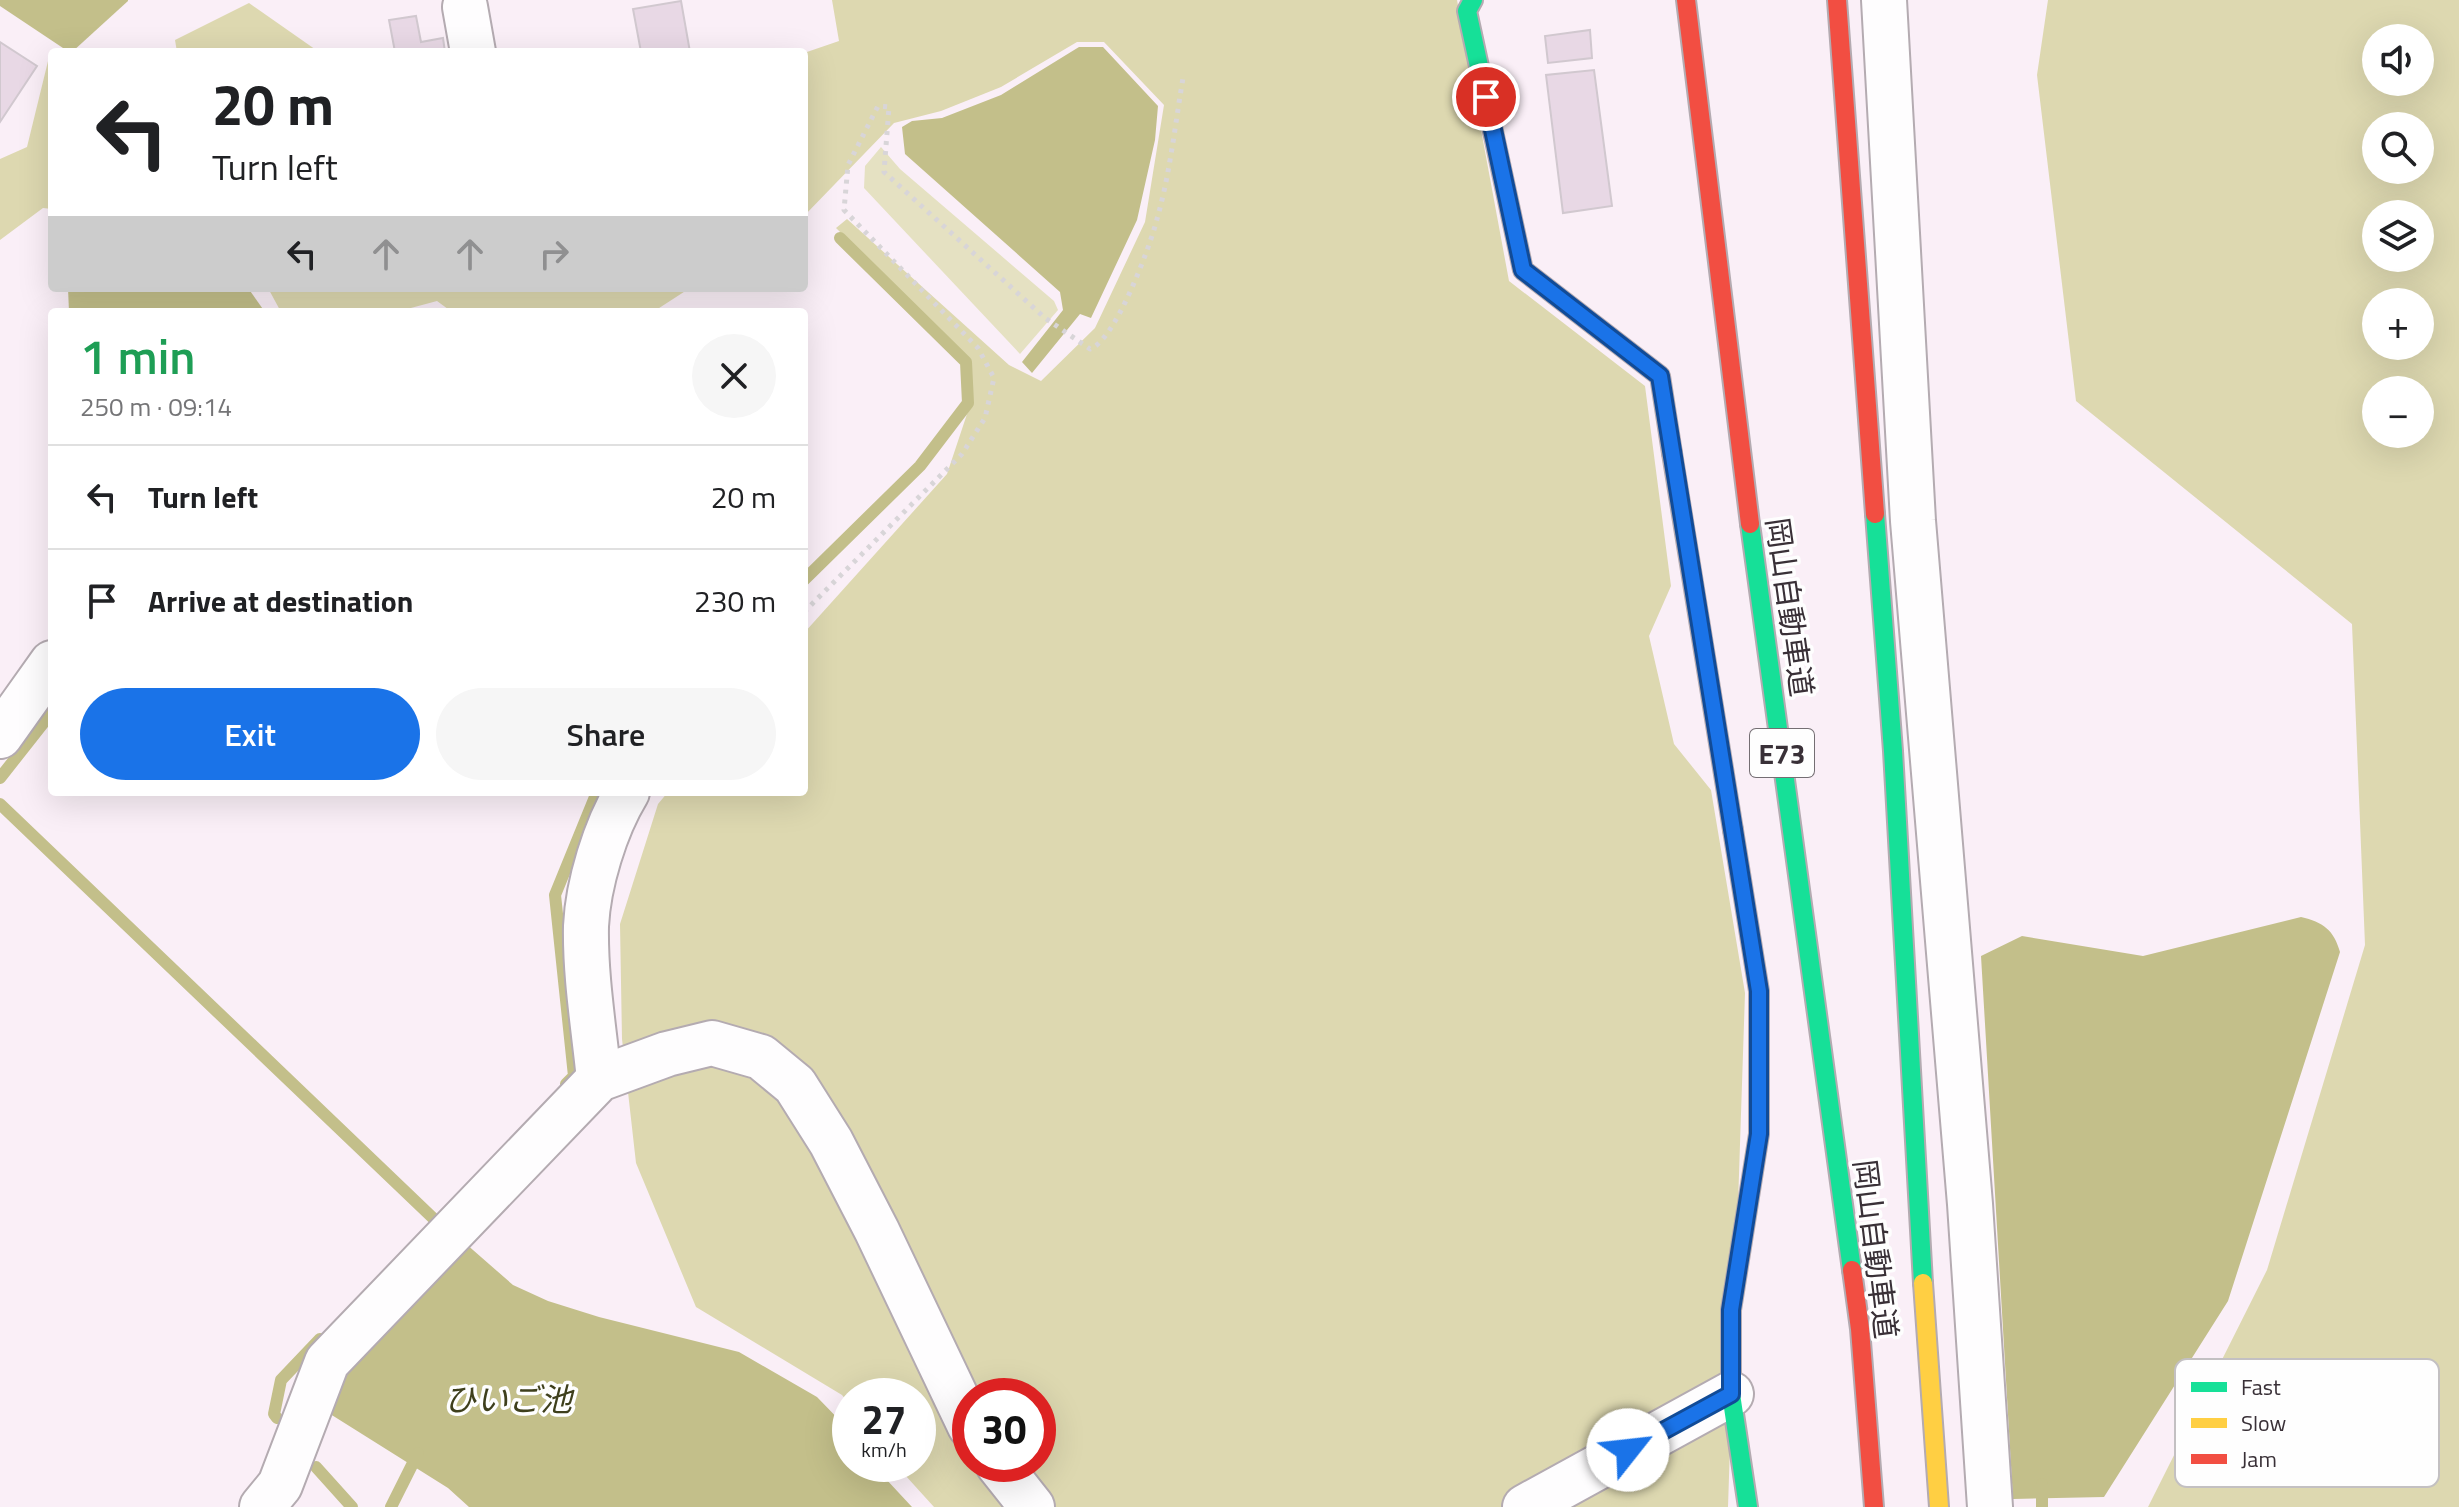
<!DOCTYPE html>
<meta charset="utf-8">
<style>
:root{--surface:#fff;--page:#f6f6f6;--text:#202124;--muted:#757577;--line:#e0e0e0;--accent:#1a73e8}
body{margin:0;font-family:"Titillium Web","Noto Sans JP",sans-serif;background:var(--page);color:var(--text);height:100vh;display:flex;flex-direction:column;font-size:30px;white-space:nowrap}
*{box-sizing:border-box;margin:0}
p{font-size:26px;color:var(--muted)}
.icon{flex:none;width:44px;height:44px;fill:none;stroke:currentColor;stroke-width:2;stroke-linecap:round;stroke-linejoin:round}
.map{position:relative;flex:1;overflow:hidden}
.panel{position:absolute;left:48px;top:308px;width:760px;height:488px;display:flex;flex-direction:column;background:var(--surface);border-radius:8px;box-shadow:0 8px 32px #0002}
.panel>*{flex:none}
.hud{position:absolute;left:48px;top:48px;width:760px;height:244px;border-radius:8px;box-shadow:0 8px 32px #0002;background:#fff;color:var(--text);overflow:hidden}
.buttons{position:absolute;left:2362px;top:24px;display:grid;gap:16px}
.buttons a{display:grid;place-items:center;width:72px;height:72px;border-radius:50%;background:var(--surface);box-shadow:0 8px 32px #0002;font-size:40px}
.speed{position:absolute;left:832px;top:1378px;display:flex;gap:16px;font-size:40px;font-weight:700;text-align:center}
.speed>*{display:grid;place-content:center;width:104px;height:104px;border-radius:50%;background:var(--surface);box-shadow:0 8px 32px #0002;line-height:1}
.speed small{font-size:20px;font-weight:400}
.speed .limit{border:12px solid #d22;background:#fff;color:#111}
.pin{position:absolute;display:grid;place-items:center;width:68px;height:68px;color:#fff;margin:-34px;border:4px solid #fff;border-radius:50%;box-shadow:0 2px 8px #0007}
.me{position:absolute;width:88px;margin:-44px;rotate:61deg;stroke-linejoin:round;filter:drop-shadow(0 0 6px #0008)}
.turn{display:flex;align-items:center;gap:28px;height:168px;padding:0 32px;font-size:36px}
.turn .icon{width:104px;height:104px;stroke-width:2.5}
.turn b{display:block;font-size:56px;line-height:68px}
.lanes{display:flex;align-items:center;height:76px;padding:0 32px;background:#0003;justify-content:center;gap:40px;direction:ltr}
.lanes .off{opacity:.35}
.round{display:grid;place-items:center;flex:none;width:84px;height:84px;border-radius:42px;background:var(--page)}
.headline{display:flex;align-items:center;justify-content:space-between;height:136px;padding:0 32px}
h1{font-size:48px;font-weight:600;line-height:60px;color:#1e9e55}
.cta{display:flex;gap:16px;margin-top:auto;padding:16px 32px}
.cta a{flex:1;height:92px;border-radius:48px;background:var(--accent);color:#fff;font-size:32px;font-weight:600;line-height:92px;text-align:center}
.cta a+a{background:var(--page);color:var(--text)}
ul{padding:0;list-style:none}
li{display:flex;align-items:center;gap:24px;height:104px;padding:0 32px;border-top:2px solid var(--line)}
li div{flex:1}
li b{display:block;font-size:30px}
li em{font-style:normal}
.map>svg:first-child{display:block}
.green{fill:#e5e1c2}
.forest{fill:#ddd8b0;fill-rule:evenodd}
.water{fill:#c3bf8a}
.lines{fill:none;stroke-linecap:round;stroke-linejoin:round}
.stream{stroke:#c3bf8a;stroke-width:12}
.building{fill:#e8d8e5;stroke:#d1c8cf;stroke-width:2}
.street-casing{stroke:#b4abb1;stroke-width:48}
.fast-casing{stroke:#b4abb1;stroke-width:22}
.slow-casing{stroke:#b4abb1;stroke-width:22}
.jam-casing{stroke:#b4abb1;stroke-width:22}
.path{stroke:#d8d5d8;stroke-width:5;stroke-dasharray:4 6;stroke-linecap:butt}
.street{stroke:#fefdfe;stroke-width:44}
.fast{stroke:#16e098;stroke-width:18}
.slow{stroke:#ffcf43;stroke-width:18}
.jam{stroke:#f24e42;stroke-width:18}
.route-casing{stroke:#114b97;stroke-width:20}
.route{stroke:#1a73e8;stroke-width:14}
.labels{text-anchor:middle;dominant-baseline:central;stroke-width:7;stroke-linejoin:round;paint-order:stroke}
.shield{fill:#fefefe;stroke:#746e73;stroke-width:2}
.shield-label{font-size:28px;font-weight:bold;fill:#393037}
.street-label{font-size:30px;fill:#393037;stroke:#fefefe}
.water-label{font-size:32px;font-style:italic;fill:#3e3f1c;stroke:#fefefe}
.key{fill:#fefefe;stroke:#c3c0c2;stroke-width:2}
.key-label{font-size:22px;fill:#393037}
</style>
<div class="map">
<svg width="2459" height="1507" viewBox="0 0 2459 1507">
<rect width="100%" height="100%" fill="#faeff7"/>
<polygon class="green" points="881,147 900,169 1054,301 1058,310 1020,354 864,188 865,166"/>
<g class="forest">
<path d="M832,0h625l52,281 136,105 26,200 -22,50 25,108 37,46 34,203 -17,514h-794l-39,-43h23v-68h-68v9l-8,-10 -146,-88 -60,-144 -14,-124 -2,-115 38,-120 10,-12h136v-159l143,-159 20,-60 6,-9 -2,-43 -135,-134 11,-9 162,146 32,16 54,-53 50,-106 19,-117 -60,-63h-27l-76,45 -60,24 -47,12 -90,93v-163l35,-12zM970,1396h68v68h-68z"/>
<path d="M2048,0h411v1507h-311l119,-237 98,-325 -13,-321 -276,-223 -39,-326zM2420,38v44h-44v-44zM2420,126v44h-44v-44zM2376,214h44v44h-44zM2420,302v44h-44v-44zM2420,390v44h-44v-44z"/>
<polygon points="249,3 319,52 177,52 175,40"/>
<polygon points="50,53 52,55 52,209 43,208 0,240 0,159 27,147"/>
<polygon points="268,288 690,288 653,312 452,312 437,301 396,312 281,312"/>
</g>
<g class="water">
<polygon points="0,0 128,0 128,1 72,52 69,52 0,6"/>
<polygon points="1079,47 1103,47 1158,106 1155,140 1137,220 1091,318 1080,314 1032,373 1022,362 1063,310 1060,292 905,154 902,127 912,121 942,118 1001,95"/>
<polygon points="68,288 248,288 265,312 69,312"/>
<path d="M2301,917c22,5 33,13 39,35l-112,349 -124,196 -91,2 -32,-543 41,-20 121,20z"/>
<polygon points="465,1243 513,1285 548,1301 599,1317 739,1352 817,1397 850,1431 850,1464 872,1464 912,1507 469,1507 448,1488 319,1407 334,1378"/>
</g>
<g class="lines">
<g class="stream">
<polyline points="804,580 920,466 968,403 966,362 840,238"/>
<polyline points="0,778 52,712"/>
<polyline points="0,804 435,1220"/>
<polyline points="566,1084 574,1076 555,895 597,792"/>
<polyline points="277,1418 274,1414 281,1380 320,1339"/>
<polyline points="316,1467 352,1507"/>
<polyline points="2042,1484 2042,1507"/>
<polyline points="391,1507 418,1453"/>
</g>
</g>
<g class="building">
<polygon points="681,1 690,52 641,52 633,9"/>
<polygon points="416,16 421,42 443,38 445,52 395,52 389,20"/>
<polygon points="1590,30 1592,58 1548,63 1545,36"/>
<polygon points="0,42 37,66 0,122"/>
<polygon points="1594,70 1612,206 1563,213 1546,75"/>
</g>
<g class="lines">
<g class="street-casing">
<g id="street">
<polyline points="1884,0 1913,521 1970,1204 1990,1507"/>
<polyline points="465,7 473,52"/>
<polyline points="0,736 52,663"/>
<path d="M599,1079c-5,-50 -14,-102 -13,-153 2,-42 19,-98 41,-134"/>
<polyline points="998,1464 1032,1507"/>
<polyline points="262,1507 280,1485 327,1362 599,1079 667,1054 712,1043 761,1057 795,1085 831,1142 877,1231 970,1426"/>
<polyline points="1525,1507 1731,1394"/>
</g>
</g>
<g class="fast-casing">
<g id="fast">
<polyline points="1473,0 1467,11 1523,270 1660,376 1672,453"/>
<polyline points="1875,514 1893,751 1923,1283"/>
<polyline points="1750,524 1852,1270"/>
<polyline points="1733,830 1759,991 1759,1134 1731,1310 1731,1394 1748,1507"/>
</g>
</g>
<g class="slow-casing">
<g id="slow">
<polyline points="1672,453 1733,830"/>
<polyline points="1923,1283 1939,1507"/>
</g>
</g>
<g class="jam-casing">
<g id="jam">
<polyline points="1686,0 1750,524"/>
<polyline points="1837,0 1875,514"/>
<polyline points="1852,1270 1860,1329 1874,1507"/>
</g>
</g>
<path class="path" d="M804,612l158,-158 23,-36 9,-40 -16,-30 -134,-138 4,-45 30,-59 11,1 -5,65 161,146 45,31c25,-8 60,-102 67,-130 13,-45 18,-94 26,-141"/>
<use href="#street" class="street"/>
<use href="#fast" class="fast"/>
<use href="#slow" class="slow"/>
<use href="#jam" class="jam"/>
</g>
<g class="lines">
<g class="route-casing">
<polyline id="route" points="1486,97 1523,270 1660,376 1759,991 1759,1134 1731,1310 1731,1394 1628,1450"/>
</g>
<use href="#route" class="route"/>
</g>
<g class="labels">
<rect class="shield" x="1750" y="729" width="64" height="48" rx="6"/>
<g class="shield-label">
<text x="1782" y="753">E73</text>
</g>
<g class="street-label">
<text transform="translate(1790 607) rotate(82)">岡山自動車道</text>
<text transform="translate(1876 1249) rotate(83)">岡山自動車道</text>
</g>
<g class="water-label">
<text x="508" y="1399">ひいご池</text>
</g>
</g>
<rect x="2175" y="1359" width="264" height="128" rx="12" class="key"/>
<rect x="2191" y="1382" width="36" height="10" fill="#16e098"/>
<rect x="2191" y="1418" width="36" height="10" fill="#ffcf43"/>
<rect x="2191" y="1454" width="36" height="10" fill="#f24e42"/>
<g class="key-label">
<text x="2241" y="1395">Fast</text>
<text x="2241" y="1431">Slow</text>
<text x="2241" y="1467">Jam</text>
</g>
</svg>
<div class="buttons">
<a><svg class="icon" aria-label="sound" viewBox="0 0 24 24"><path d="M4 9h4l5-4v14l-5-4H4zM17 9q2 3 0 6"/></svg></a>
<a><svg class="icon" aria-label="search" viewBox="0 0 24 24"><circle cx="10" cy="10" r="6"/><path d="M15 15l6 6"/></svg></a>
<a><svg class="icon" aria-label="layers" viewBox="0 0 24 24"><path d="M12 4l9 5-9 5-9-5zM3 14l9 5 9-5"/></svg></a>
<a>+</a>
<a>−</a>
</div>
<div class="speed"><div>27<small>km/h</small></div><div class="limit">30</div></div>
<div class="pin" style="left:1486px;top:97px;background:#d93025"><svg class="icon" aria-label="arrive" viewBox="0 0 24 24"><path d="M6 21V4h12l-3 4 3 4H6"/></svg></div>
<svg class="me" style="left:1628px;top:1450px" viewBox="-20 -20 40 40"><circle r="19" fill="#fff"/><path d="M0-13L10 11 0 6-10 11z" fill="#1a73e8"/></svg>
<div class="hud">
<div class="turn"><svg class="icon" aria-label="left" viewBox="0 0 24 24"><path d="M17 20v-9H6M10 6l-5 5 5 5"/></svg><div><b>20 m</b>Turn left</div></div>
<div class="lanes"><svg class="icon" aria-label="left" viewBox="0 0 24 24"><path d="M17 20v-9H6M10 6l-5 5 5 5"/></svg><svg class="icon off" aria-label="ahead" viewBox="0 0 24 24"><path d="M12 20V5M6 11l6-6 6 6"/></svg><svg class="icon off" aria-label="ahead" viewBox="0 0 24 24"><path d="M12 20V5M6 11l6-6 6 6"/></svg><svg class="icon off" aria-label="right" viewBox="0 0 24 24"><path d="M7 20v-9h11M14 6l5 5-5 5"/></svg></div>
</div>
<section class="panel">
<div class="headline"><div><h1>1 min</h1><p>250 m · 09:14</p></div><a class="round"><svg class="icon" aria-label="close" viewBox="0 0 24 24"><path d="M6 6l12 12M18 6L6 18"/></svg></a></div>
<ul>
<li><svg class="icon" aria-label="left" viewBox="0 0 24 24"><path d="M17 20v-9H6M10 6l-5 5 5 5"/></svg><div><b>Turn left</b></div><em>20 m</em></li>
<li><svg class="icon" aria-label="arrive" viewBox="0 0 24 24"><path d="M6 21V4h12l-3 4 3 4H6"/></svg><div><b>Arrive at destination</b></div><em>230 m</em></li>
</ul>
<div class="cta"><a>Exit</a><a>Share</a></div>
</section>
</div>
